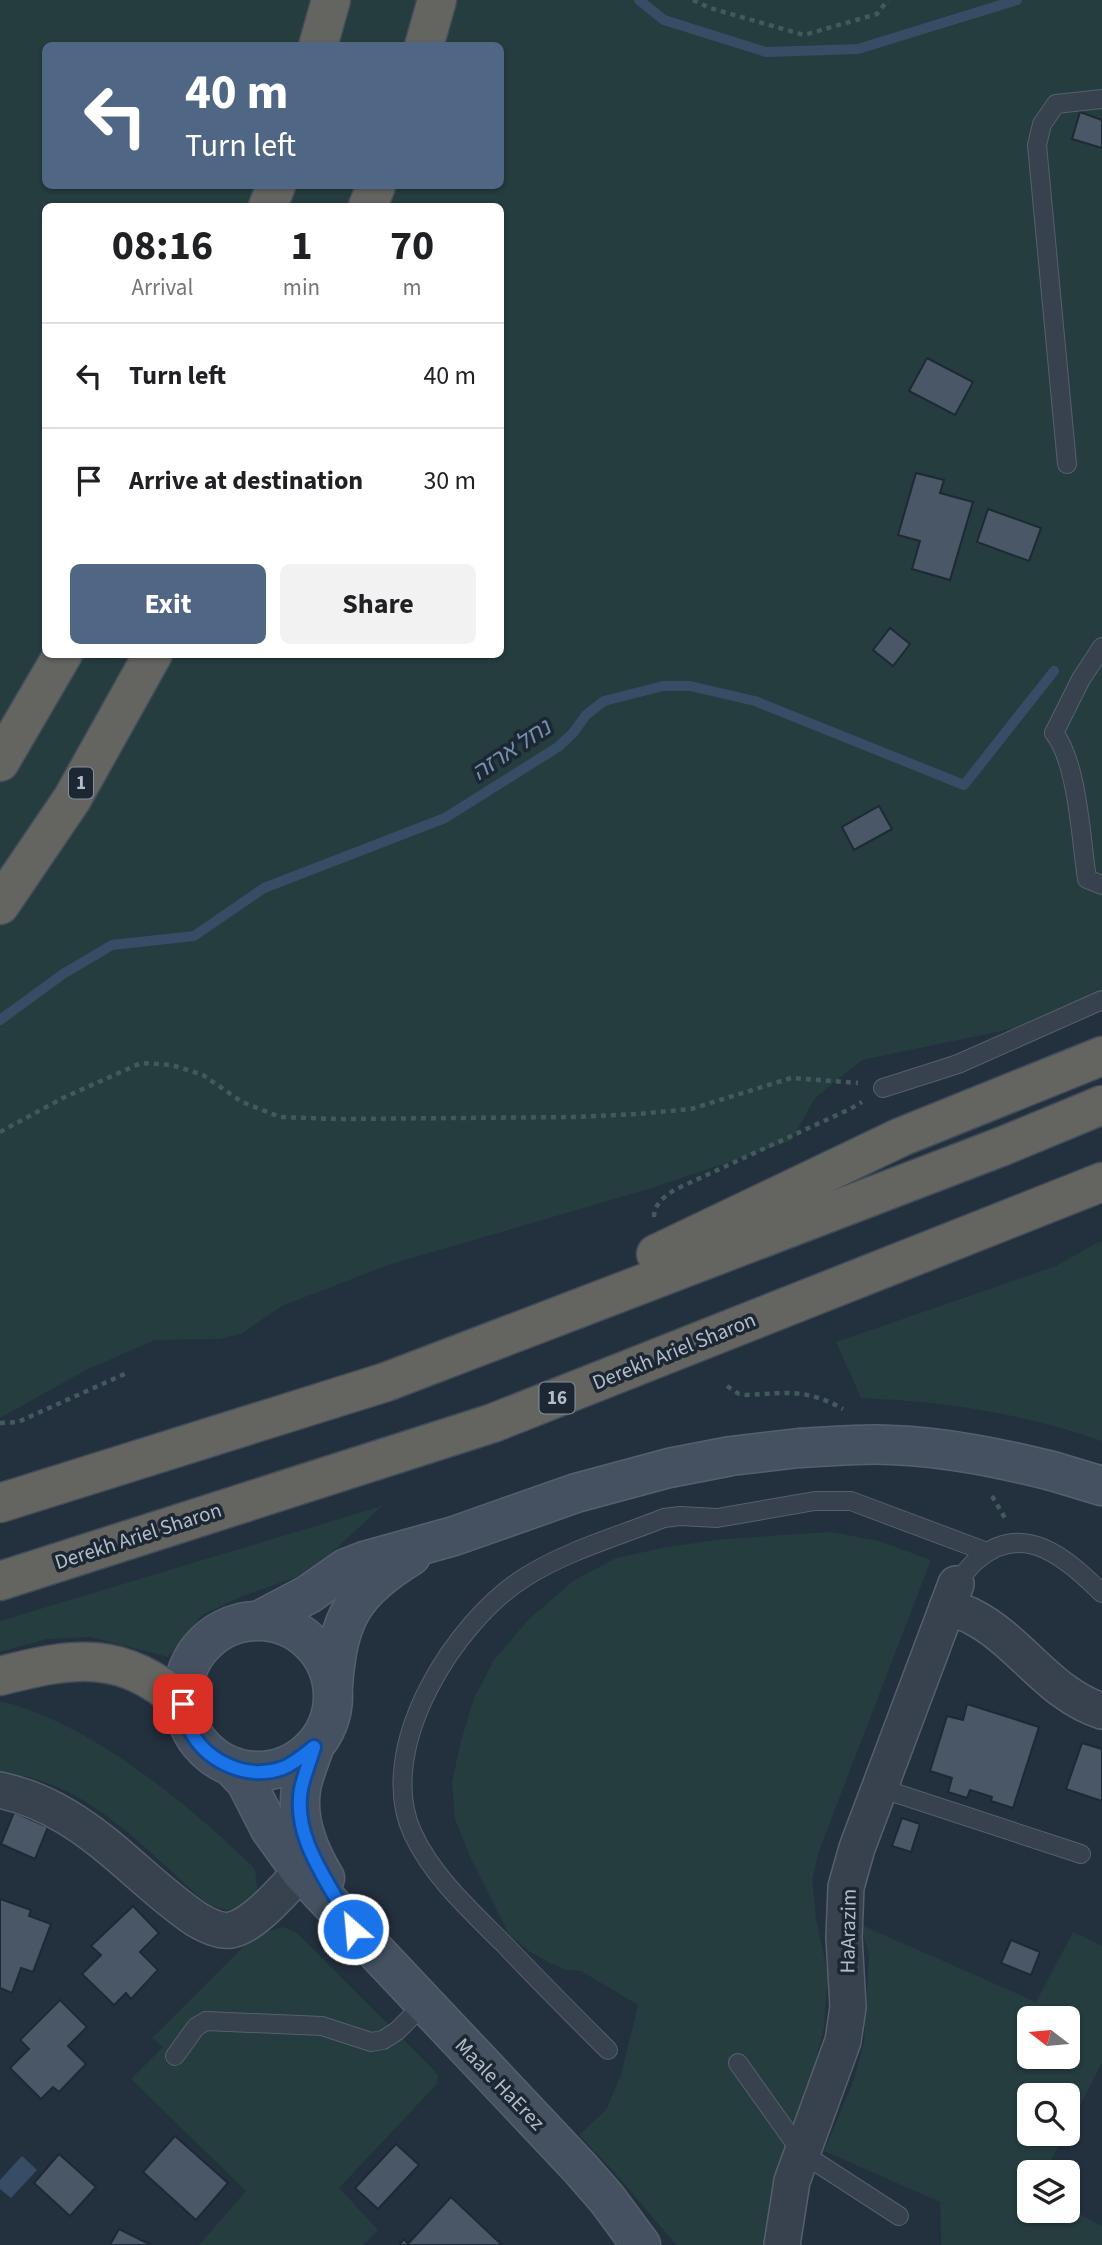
<!DOCTYPE html>
<meta charset="utf-8">
<style>
:root{--surface:#fff;--page:#f2f2f2;--text:#202124;--muted:#757577;--line:#e0e0e0;--accent:#4f6684}
body{margin:0;font-family:"Source Sans 3","Noto Sans Hebrew",sans-serif;background:var(--page);color:var(--text);height:100vh;display:flex;flex-direction:column;font-size:26px;white-space:nowrap}
*{box-sizing:border-box;margin:0}
p{font-size:23px;color:var(--muted)}
.icon{flex:none;width:38px;height:38px;fill:none;stroke:currentColor;stroke-width:2;stroke-linecap:round;stroke-linejoin:round}
.map{position:relative;flex:1;overflow:hidden}
.details{position:absolute;left:42px;top:203px;width:462px;height:455px;display:flex;flex-direction:column;background:var(--surface);border-radius:10px;box-shadow:0 2px 5px #0004}
.details>*{flex:none}
.top-card{position:absolute;left:42px;top:42px;width:462px;height:147px;border-radius:10px;box-shadow:0 2px 5px #0004;background:#4f6684;color:#fff;overflow:hidden}
.needle{width:46px;rotate:286deg}
.controls{position:absolute;left:1017px;top:2006px;display:grid;gap:14px}
.controls a{display:grid;place-items:center;width:63px;height:63px;border-radius:10px;background:var(--surface);box-shadow:0 2px 5px #0004;font-size:35px}
.pin{position:absolute;display:grid;place-items:center;width:60px;height:60px;color:#fff;margin:-30px;border-radius:14px;box-shadow:0 4px 10px #0006}
.me{position:absolute;width:77px;margin:-38px;rotate:333deg;stroke-linejoin:round;filter:drop-shadow(0 0 5px #0008)}
.turn{display:flex;align-items:center;gap:24px;height:147px;padding:0 28px;font-size:32px}
.turn .icon{width:91px;height:91px;stroke-width:2.5}
.turn b{display:block;font-size:49px;line-height:60px}
.eta{display:flex;justify-content:space-evenly;align-items:center;height:119px;text-align:center}
.eta b{font-size:42px;font-weight:700;line-height:49px}
.cta{display:flex;gap:14px;margin-top:auto;padding:14px 28px}
.cta a{flex:1;height:80px;border-radius:10px;background:var(--accent);color:#fff;font-size:28px;font-weight:700;line-height:80px;text-align:center}
.cta a+a{background:var(--page);color:var(--text)}
ul{padding:0;list-style:none}
li{display:flex;align-items:center;gap:21px;height:105px;padding:0 28px;border-top:2px solid var(--line)}
li div{flex:1}
li b{display:block;font-size:26px}
li em{font-style:normal}
.map>svg:first-child{display:block}
.green{fill:#253d3f;fill-rule:evenodd}
.water{fill:#374d65}
.lines{fill:none;stroke-linecap:round;stroke-linejoin:round}
.stream{stroke:#374d65;stroke-width:10}
.building{fill:#495767;stroke:#1e2935;stroke-width:2}
.service-casing{stroke:#55606c;stroke-width:20}
.minor-casing{stroke:#55606c;stroke-width:38}
.secondary-casing{stroke:#55606c;stroke-width:41}
.trunk-casing{stroke:#424d59;stroke-width:41}
.path{stroke:#435a5c;stroke-width:4.5;stroke-dasharray:5 5;stroke-linecap:butt}
.service{stroke:#37424e;stroke-width:18}
.minor{stroke:#37424e;stroke-width:35}
.secondary{stroke:#455161;stroke-width:38}
.trunk{stroke:#646461;stroke-width:38}
.secondary-bridge-casing{stroke:#55606c;stroke-width:41;stroke-linecap:butt}
.secondary-bridge{stroke:#455161;stroke-width:38}
.route-casing{stroke:#114b97;stroke-width:18}
.route{stroke:#1a73e8;stroke-width:12}
.labels{text-anchor:middle;dominant-baseline:central;stroke-width:7;stroke-linejoin:round;paint-order:stroke}
.shield{fill:#1c2733;stroke:#86909c;stroke-width:2}
.shield-label{font-size:19px;font-weight:bold;fill:#b3bdc9}
.street-label{font-size:21px;fill:#b3bdc9;stroke:#1c2733}
.water-label{font-size:23px;font-style:italic;fill:#738fac;stroke:#1c2733}
</style>
<div class="map">
<svg width="1102" height="2245" viewBox="0 0 1102 2245">
<rect width="100%" height="100%" fill="#23303e"/>
<g class="green">
<path d="M0,0h1102v1001l-33,16 -207,43 -47,38 -24,43 -139,47 -264,77 -106,41 -41,28 -22,5 -64,1 -69,30 -86,48zM46,46h454v140h-454zM46,206h454v448h-454z"/>
<path d="M1102,1240v201c-76,-27 -160,-40 -241,-43l-25,-56 220,-76z"/>
<polygon points="382,1506 311,1572 240,1597 202,1615 168,1657 90,1637 47,1639 0,1652 0,1621"/>
<polygon points="831,1532 879,1541 931,1560 819,1851 812,1880 816,1919 828,1975 824,2028 769,2245 676,2245 617,2175 579,2135 606,2110 621,2075 638,2005 581,1971 566,1970 550,1963 530,1952 509,1934 471,1859 455,1819 452,1783 460,1744 474,1698 494,1660 527,1621 573,1581 616,1558 667,1547 724,1539"/>
<path d="M0,1701c87,20 192,105 255,168l3,25c-18,18 -29,21 -53,8 -58,-51 -122,-125 -205,-129z"/>
<path d="M859,1924l177,78 37,-70 29,14v117l-34,65v-33h-39v38h36l-20,39h-16v38h39v-2l34,18v19h-161l-1,-43 -116,-51 29,-69 11,-40 5,-89zM1029,2018h39v38h-39z"/>
<polygon points="283,1927 296,1932 431,2067 438,2076 437,2084 339,2188 378,2230 363,2245 199,2245 246,2191 131,2079 163,2047 152,2038 255,1935"/>
</g>
<polygon class="water" points="22,2156 37,2170 11,2198 0,2189 0,2180"/>
<g class="lines">
<g class="stream">
<polyline points="639,0 664,20 766,52 858,49 1017,0"/>
<polyline points="0,1020 63,974 112,945 194,936 264,888 445,818 558,747 573,733 586,715 604,701 663,686 690,686 755,701 964,785 1054,671"/>
</g>
</g>
<g class="building">
<polygon points="1080,112 1102,120 1102,148 1072,139"/>
<polygon points="927,358 973,382 955,415 909,391"/>
<polygon points="916,473 944,480 940,493 973,502 950,580 912,569 920,541 898,535"/>
<polygon points="988,509 1041,528 1029,561 977,542"/>
<polygon points="890,628 910,644 893,666 873,650"/>
<polygon points="879,806 892,829 854,850 842,827"/>
<polygon points="967,1704 1039,1727 1013,1808 991,1801 992,1797 970,1790 967,1798 948,1792 952,1778 930,1771 947,1716 963,1720"/>
<polygon points="1082,1743 1102,1749 1102,1801 1066,1789"/>
<polygon points="14,1812 48,1827 35,1859 1,1844"/>
<polygon points="902,1818 920,1824 911,1852 892,1846"/>
<polygon points="0,1899 31,1910 29,1916 51,1924 33,1972 21,1968 12,1993 0,1988"/>
<polygon points="133,1906 159,1933 140,1952 158,1970 131,1999 126,1993 114,2005 82,1974 101,1955 91,1946"/>
<polygon points="1011,1940 1040,1952 1031,1975 1001,1963"/>
<polygon points="60,2000 87,2027 68,2046 86,2064 59,2092 53,2087 41,2099 10,2068 29,2049 20,2040"/>
<polygon points="175,2136 228,2183 196,2220 143,2172"/>
<polygon points="396,2144 419,2165 378,2209 355,2188"/>
<polygon points="59,2154 96,2187 70,2216 34,2183"/>
<polygon points="451,2197 502,2245 399,2245 404,2239 408,2244"/>
<polygon points="119,2229 151,2245 110,2245"/>
</g>
<g class="lines">
<g class="service-casing">
<g id="service">
<polyline points="1067,464 1037,145 1042,124 1056,104 1102,99"/>
<path d="M1102,647l-21,32 -27,54c24,30 27,108 33,146l15,6"/>
<polyline points="883,1088 958,1064 1102,1000"/>
<path d="M956,1584c7,-8 13,-18 21,-24 47,-41 91,0 125,33"/>
<polyline points="880,1788 1081,1854"/>
<path d="M608,2050c-35,-35 -70,-70 -104,-106 -33,-33 -71,-67 -91,-110 -40,-85 42,-214 114,-258 42,-26 92,-40 137,-58l16,-2 37,2 98,-17h36l136,51"/>
<polyline points="175,2056 196,2027 206,2021 322,2026 371,2042 383,2040 397,2031 424,2004"/>
<polyline points="738,2063 802,2153 899,2216"/>
</g>
</g>
<g class="minor-casing">
<g id="minor">
<path d="M947,1608c8,2 18,4 26,9 47,24 77,78 129,94"/>
<path d="M0,1790c23,5 45,14 65,26 48,28 85,72 131,103 10,6 24,13 35,11 24,-5 53,-41 70,-58"/>
<polyline points="782,2245 792,2181 843,2041 848,2007 844,1937 846,1887 857,1848 956,1584"/>
</g>
</g>
<g class="secondary-casing">
<g id="secondary">
<polyline points="1052,1471 1102,1486"/>
<polyline points="260,1620 309,1594 346,1568 364,1561 454,1536 576,1493 669,1468 731,1456 799,1448"/>
<circle cx="258" cy="1696" r="75"/>
<path d="M333,1686c5,-67 19,-94 78,-130"/>
<path d="M314,1747c-4,14 -11,28 -13,42 -5,32 8,63 24,89"/>
<polyline points="232,1767 246,1782 270,1829 301,1872 580,2168 607,2199 641,2245"/>
</g>
</g>
<g class="trunk-casing">
<g id="trunk">
<polyline points="318,46 331,0"/>
<polyline points="424,46 437,0"/>
<polyline points="268,206 276,186"/>
<polyline points="368,206 376,186"/>
<polyline points="0,762 63,654"/>
<polyline points="0,905 72,799 153,654"/>
<polyline points="656,1254 901,1137 1102,1056"/>
<polyline points="0,1503 386,1382 1003,1146 1102,1105"/>
<polyline points="0,1581 493,1423 1102,1182"/>
<path d="M0,1676c74,-19 122,-27 183,28"/>
</g>
</g>
<g class="path">
<polyline points="693,0 710,8 804,35 877,14 888,0"/>
<polyline points="0,1132 63,1098 141,1063 172,1065 203,1075 242,1102 280,1117 336,1119 577,1117 638,1114 691,1109 791,1078 858,1083"/>
<path d="M654,1217c0,-13 10,-20 20,-27l176,-81 12,-7"/>
<path d="M727,1386l12,8 8,1c41,-2 58,-7 96,14"/>
<polyline points="0,1423 18,1422 129,1372"/>
<polyline points="992,1496 1005,1518"/>
</g>
<use href="#service" class="service"/>
<use href="#minor" class="minor"/>
<use href="#secondary" class="secondary"/>
<use href="#trunk" class="trunk"/>
<g class="secondary-bridge-casing">
<path id="secondary-bridge" d="M799,1448c31,-1 62,-5 92,-3 55,2 108,13 161,26"/>
</g>
<use href="#secondary-bridge" class="secondary-bridge"/>
</g>
<g class="lines">
<g class="route-casing">
<path id="route" d="M183,1704c2,7 3,15 5,21 15,36 58,56 95,43 12,-5 21,-13 31,-21 -4,14 -10,28 -13,42 -9,52 31,96 52,140"/>
</g>
<use href="#route" class="route"/>
</g>
<g class="labels">
<g class="shield">
<rect x="69" y="767.5" width="24" height="31" rx="5"/>
<rect x="539.5" y="1382.5" width="35" height="31" rx="5"/>
</g>
<g class="shield-label">
<text x="81" y="783">1</text>
<text x="557" y="1398">16</text>
</g>
<g class="street-label">
<text transform="translate(674 1351) rotate(-22)">Derekh Ariel Sharon</text>
<text transform="translate(138 1536) rotate(-18)">Derekh Ariel Sharon</text>
<text transform="translate(848 1931) rotate(-89)">HaArazim</text>
<text transform="translate(500 2084) rotate(46)">Maale HaErez</text>
</g>
<g class="water-label">
<text transform="translate(511 750) rotate(-34)">נחל ארזה</text>
</g>
</g>
</svg>
<div class="controls">
<a><svg class="needle" viewBox="-14 -14 28 28"><path d="M0-13l5 13h-10z" fill="#e53935"/><path d="M0 13l5-13h-10z" fill="#757577"/></svg></a>
<a><svg class="icon" aria-label="search" viewBox="0 0 24 24"><circle cx="10" cy="10" r="6"/><path d="M15 15l6 6"/></svg></a>
<a><svg class="icon" aria-label="layers" viewBox="0 0 24 24"><path d="M12 4l9 5-9 5-9-5zM3 14l9 5 9-5"/></svg></a>
</div>
<div class="pin" style="left:183px;top:1704px;background:#d93025"><svg class="icon" aria-label="arrive" viewBox="0 0 24 24"><path d="M6 21V4h12l-3 4 3 4H6"/></svg></div>
<svg class="me" style="left:353px;top:1929px" viewBox="-20 -20 40 40"><circle r="17" fill="#1a73e8" stroke="#fff" stroke-width="3"/><path d="M0-11L8 9 0 5-8 9z" fill="#fff"/></svg>
<div class="top-card">
<div class="turn"><svg class="icon" aria-label="left" viewBox="0 0 24 24"><path d="M17 20v-9H6M10 6l-5 5 5 5"/></svg><div><b>40 m</b>Turn left</div></div>
</div>
<section class="details">
<div class="eta">
<div><b>08:16</b><p>Arrival</p></div>
<div><b>1</b><p>min</p></div>
<div><b>70</b><p>m</p></div>
</div>
<ul>
<li><svg class="icon" aria-label="left" viewBox="0 0 24 24"><path d="M17 20v-9H6M10 6l-5 5 5 5"/></svg><div><b>Turn left</b></div><em>40 m</em></li>
<li><svg class="icon" aria-label="arrive" viewBox="0 0 24 24"><path d="M6 21V4h12l-3 4 3 4H6"/></svg><div><b>Arrive at destination</b></div><em>30 m</em></li>
</ul>
<div class="cta"><a>Exit</a><a>Share</a></div>
</section>
</div>
